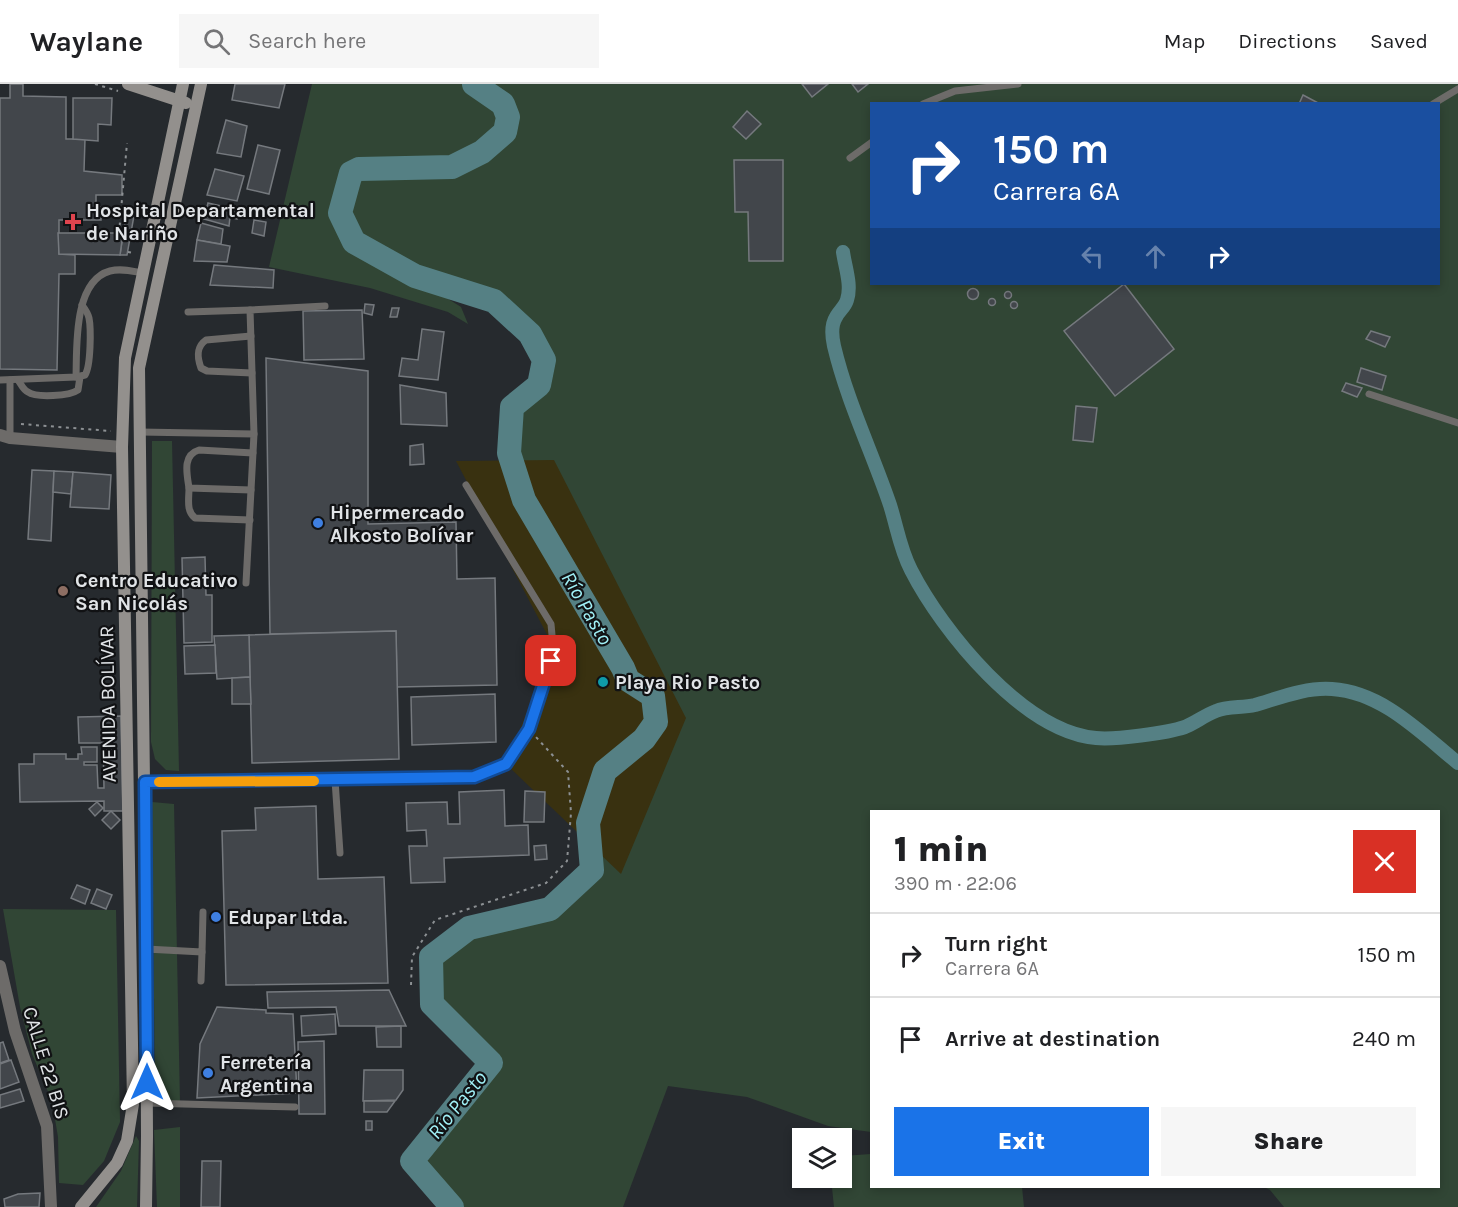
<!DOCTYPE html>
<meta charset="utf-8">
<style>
:root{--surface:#fff;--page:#f6f6f6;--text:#202124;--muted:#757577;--line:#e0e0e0;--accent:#1a73e8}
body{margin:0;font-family:Karla,sans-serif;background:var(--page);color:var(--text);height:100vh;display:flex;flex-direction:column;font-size:22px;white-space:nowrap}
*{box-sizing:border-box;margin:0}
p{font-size:20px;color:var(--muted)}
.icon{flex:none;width:33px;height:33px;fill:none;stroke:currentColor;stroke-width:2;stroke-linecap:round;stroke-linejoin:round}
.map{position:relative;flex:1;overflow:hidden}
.details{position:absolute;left:870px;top:726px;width:570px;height:378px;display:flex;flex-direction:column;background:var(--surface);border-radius:0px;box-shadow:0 3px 9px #0003}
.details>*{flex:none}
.top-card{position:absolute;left:870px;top:18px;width:570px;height:183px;border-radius:0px;box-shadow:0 3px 9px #0003;background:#1a4fa0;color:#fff;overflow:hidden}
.tools{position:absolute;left:792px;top:1044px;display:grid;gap:12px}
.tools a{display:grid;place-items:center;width:60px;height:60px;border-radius:0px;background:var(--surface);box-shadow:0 3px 9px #0003;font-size:30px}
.pin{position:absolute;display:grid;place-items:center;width:51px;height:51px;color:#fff;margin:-26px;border-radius:12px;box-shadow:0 3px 9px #0006}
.me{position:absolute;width:66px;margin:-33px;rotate:0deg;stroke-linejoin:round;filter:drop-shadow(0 0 4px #0008)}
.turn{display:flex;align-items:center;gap:21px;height:126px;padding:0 24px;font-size:27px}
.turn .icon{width:78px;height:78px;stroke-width:2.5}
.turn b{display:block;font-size:42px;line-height:51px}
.lanes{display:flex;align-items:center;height:57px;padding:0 24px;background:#0003;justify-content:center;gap:30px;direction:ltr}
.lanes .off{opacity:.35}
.round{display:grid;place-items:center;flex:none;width:63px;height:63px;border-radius:0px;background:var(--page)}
.overview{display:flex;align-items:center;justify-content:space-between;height:102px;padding:0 24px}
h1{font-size:36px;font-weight:800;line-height:45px}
.action{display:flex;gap:12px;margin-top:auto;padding:12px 24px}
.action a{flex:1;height:69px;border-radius:0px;background:var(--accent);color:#fff;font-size:24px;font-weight:800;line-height:69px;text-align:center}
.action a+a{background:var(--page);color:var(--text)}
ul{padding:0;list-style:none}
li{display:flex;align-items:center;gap:18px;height:84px;padding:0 24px;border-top:2px solid var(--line)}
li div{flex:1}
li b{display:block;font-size:22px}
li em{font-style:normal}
header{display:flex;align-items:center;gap:36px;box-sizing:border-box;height:84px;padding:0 30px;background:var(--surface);border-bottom:2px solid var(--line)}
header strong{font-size:28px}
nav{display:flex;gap:33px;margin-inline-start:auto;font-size:21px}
.search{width:420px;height:54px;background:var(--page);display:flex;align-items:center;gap:15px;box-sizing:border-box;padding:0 21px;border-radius:0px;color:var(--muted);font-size:22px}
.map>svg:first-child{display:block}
.green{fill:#314635;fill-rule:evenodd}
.sand{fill:#393110}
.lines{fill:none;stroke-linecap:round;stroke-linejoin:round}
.canal{stroke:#558084;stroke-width:14}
.river{stroke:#558084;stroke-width:24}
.building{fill:#42464b;stroke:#75797e;stroke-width:1.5}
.path{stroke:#8c9093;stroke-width:2;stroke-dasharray:3 4.5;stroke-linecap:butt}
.service{stroke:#6d6b69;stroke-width:7}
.minor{stroke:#6d6b69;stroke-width:12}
.secondary{stroke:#93908d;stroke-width:12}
.route-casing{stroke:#114b97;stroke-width:15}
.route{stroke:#1a73e8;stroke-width:10}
.slow{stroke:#f59e0b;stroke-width:10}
.health-dot{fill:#e0444e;stroke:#111214;stroke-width:2}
.shop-dot{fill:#3f7fe0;stroke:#111214;stroke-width:2}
.education-dot{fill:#8d6e63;stroke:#111214;stroke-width:2}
.culture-dot{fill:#0f9aa8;stroke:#111214;stroke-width:2}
.labels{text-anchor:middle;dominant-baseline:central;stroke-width:4.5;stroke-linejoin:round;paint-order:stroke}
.poi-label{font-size:20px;font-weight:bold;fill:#e1e4e7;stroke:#111214;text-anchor:start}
.street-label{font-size:20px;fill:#e1e4e7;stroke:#111214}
.water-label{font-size:21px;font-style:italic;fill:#a1f1f7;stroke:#111214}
</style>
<header>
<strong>Waylane</strong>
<div class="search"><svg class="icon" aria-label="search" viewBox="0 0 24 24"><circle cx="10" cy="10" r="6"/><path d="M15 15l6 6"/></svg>Search here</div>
<nav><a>Map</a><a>Directions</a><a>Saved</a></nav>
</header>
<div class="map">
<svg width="1458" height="1123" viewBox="0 0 1458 1123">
<rect width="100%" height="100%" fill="#262a2e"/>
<g class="green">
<path d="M312,0h159l1,4 26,15 7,15c-31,72 -103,30 -156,53l-13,43 11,24 16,16 63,31 35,22 7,17 -20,-12 -78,-24 -101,-21z"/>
<path d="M478,0h980v1123h-174l-14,-17 -6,-3 174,-1v-374h-566l-1,320 -43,-6 -81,-29 -79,-11 -45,121h-171l-40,-46 79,-98 -59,-59 -1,-47 45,-31 74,-17 42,-39 -4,-47 -64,-323 -15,-47 7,-42 26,-19 6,-32 -8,-29 -33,-34 -89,-25 -62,-38 -12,-24 11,-39 55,-2 43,1 43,-20 19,-19 -6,-26zM872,20h566v180h-566z"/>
<polygon points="152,357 172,357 179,687 166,686 155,675 151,658"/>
<polygon points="152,718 174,720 180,1019 160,1018 155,1008"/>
<polygon points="3,825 116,826 120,1038 104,1077 83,1101 59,1099 58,1053 52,1017 32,970 20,923"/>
<polygon points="180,1043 180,1123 157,1123 154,1046"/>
<polygon points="136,1052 139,1057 137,1123 96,1123 121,1087"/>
<polygon points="871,1070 872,1102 1022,1103 1024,1123 834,1123 831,1094 842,1094 842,1072"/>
</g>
<polygon class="sand" points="554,376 686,634 621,790 506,680 553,562 456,377"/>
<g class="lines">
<path class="canal" d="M843,168c2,15 9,33 4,48 -2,7 -8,11 -11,17 -5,8 -4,20 -2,29 13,55 38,106 56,159 7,22 10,44 21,65 31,61 113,162 185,168 19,2 71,-5 89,-11 10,-4 20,-12 31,-16 11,-5 26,-3 39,-6 24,-7 51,-18 77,-16 50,3 89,44 126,74"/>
<polyline class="river" points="452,1123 412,1077 491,979 432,920 431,873 469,844 550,825 592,786 588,739 605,687 644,655 656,638 653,612 628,596 623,584 524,416 509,369 512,323 539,301 544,276 530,250 494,217 415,192 354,158 340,129 351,89 359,85 452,83 482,68 505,48 508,33 503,20 474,0"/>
</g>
<g class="building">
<polygon points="10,0 23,0 23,12 66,13 66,55 85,55 84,87 122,91 122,111 96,111 96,123 101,123 101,136 59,136 59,170 75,171 75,190 59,190 57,286 0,285 0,14 10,14"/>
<polygon points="235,0 285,0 279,24 232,16"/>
<polygon points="802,0 828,0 812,13"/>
<polygon points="852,0 868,0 858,8"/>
<polygon points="1303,11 1320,20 1299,20"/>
<polygon points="73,14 112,14 111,41 98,40 98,57 73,55"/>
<polygon points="747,27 761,40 746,55 733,43"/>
<polygon points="226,36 247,42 241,73 217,69"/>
<polygon points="258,61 280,66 269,110 247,105"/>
<polygon points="734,76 783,76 783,177 749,177 748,128 735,128"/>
<polygon points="215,85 244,92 237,117 207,111"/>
<polygon points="208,119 239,126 237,135 230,133 229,142 204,135"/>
<polygon points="127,125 135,126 127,171 120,171"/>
<polygon points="254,136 266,138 264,152 252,149"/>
<polygon points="201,139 223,145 221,160 197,156"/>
<polygon points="58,149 123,149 120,171 59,170"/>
<polygon points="197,156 230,162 227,178 194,177"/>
<polygon points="214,181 274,186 273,204 210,201"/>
<polygon points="1124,200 1174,265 1115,312 1064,247"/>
<circle cx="973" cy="210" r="5.5"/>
<circle cx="1008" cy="211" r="3.5"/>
<circle cx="992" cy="218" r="3.5"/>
<circle cx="1014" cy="221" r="3.5"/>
<polygon points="365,220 374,221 372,231 364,229"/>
<polygon points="392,224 399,224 397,233 390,233"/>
<polygon points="362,226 364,275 304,276 303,227"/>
<polygon points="422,245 444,248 438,296 399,292 402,274 418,276"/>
<polygon points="1371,247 1390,253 1385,263 1366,255"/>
<polygon points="266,274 368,287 368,440 456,438 457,495 495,494 497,601 397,603 396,547 270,550"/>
<polygon points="1361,284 1386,292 1382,306 1357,298"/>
<polygon points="1346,299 1362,304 1357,313 1342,307"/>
<polygon points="400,301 446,309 447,342 401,340"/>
<polygon points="1076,322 1097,324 1093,358 1073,356"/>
<polygon points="423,360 424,380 410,381 410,362"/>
<polygon points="32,386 54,387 51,457 28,455"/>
<polygon points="54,387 73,388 71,410 53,408"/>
<polygon points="73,388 111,391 109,425 70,423"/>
<polygon points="205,473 206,511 212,511 212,558 184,559 182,474"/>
<polygon points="396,547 399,675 252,679 249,551"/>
<polygon points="249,551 250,593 217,595 214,552"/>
<polygon points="215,561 216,589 185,590 184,562"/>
<polygon points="250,593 251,620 232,620 232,594"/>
<polygon points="495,610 496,658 412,661 411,613"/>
<polygon points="121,632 123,727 104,727 104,717 20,718 19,680 34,680 34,670 66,670 66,675 78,675 78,670 82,670 81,663 97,663 97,678 84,678 84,681 97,681 98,704 104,704 103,659 79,659 78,633"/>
<polygon points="504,706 505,742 528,741 529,771 444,774 445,798 411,799 409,762 427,762 426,746 407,747 406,719 447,718 448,740 460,740 459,708"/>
<polygon points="525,707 545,708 544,738 524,738"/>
<polygon points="97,718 103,724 95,732 89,725"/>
<polygon points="316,722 318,795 384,793 388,899 226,901 222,747 256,746 255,724"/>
<polygon points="111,727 120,736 111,745 102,736"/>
<polygon points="546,761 547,775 535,776 534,762"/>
<polygon points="77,801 90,806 85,820 71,814"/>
<polygon points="97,805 112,811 106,825 91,819"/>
<polygon points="389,906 406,942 339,942 336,923 268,924 267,908"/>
<polygon points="217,923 266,926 266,929 293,930 297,1009 197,1014 200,960"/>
<polygon points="335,930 336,950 302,952 301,932"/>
<polygon points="401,942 401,963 377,963 376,943"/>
<polygon points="324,957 325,1030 299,1030 298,958"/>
<polygon points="3,958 9,976 0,979 0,959"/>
<polygon points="11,976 19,998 0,1005 0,980"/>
<polygon points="364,986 403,986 403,1006 396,1016 363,1017"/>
<polygon points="20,1005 24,1017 0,1024 0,1011"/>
<polygon points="364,1017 395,1017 387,1028 364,1028"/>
<rect x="366" y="1037" width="6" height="9"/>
<polygon points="202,1077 221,1077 220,1123 201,1123"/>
<polygon points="40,1109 39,1123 5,1123 4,1115 18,1110"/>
</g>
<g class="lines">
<g class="path">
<polyline points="95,0 118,7"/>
<polyline points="119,149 127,59"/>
<polyline points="128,168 135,169"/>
<polyline points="21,340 111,347"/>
<polyline points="411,901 412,873 435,836 546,799 567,777 571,729 568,688 535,652"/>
</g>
<g class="service">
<polyline points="923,20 955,7 1018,0"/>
<polyline points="1433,20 1458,5"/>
<polyline points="850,74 872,58"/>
<polyline points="188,228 250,226"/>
<path d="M251,252l-45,4c-10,7 -9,17 -5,28l6,3 45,2"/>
<path d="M76,293l9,-2c6,-9 6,-47 4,-57 -1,-5 -4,-9 -7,-13"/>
<path d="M0,296l76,-3c1,-29 -3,-96 34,-106 11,-3 22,0 33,2"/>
<path d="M18,296c3,4 5,10 10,12 8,6 42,4 50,-2l2,-13"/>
<polyline points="1369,310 1458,339"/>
<polyline points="140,348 254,350 246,499"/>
<polyline points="254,350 250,226 325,222"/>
<polyline points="10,354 10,296"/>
<path d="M189,404c0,11 -3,23 6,30l55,2"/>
<path d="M251,406l-62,-2c-2,-14 -7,-33 10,-38l54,3"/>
<polyline points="335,696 340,769"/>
<polyline points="145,698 474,693 506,680 529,645 551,577 553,562 551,540 466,401"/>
<polyline points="146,865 202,868 203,828"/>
<polyline points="201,897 202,868"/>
<polyline points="147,1019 295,1023"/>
</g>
<g class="minor">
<polyline points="0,351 10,354 122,363"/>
<polyline points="0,882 15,947 47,1042 51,1123"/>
</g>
<g class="secondary">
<polyline points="128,0 186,19"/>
<polyline points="81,1123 117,1079 127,1057 133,1020 122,363 125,274 183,0"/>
<polyline points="146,1123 147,1052 146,865 139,284 201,0"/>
</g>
</g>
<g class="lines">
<g class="route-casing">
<polyline id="route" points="147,998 145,698 474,693 506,680 529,645 551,577"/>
</g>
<use href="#route" class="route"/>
<polyline class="slow" points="159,698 314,697"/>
</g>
<path class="health-dot" d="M70 129h6v6h6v6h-6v6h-6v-6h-6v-6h6z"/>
<g class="shop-dot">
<circle cx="318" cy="439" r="6"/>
<circle cx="216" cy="833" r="6"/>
<circle cx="208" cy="989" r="6"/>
</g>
<circle class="education-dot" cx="63" cy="507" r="6"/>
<circle class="culture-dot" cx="603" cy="598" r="6"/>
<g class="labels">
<g class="poi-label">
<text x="86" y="126">Hospital Departamental<tspan x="86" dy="23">de Nariño</tspan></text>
<text x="330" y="428">Hipermercado<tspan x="330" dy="23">Alkosto Bolívar</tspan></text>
<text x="75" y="496">Centro Educativo<tspan x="75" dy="23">San Nicolás</tspan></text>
<text x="615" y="598">Playa Rio Pasto</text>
<text x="228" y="833">Edupar Ltda.</text>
<text x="220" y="978">Ferretería<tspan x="220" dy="23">Argentina</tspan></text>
</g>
<g class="street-label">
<text transform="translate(108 620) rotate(-91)">AVENIDA BOLÍVAR</text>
<text transform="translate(46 979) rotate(73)">CALLE 22 BIS</text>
</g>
<g class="water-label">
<text transform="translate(587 524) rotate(60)">Río Pasto</text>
<text transform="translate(457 1021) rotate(-51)">Río Pasto</text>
</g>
</g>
</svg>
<div class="tools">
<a><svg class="icon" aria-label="layers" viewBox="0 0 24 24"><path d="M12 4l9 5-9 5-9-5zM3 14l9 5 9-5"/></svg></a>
</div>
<div class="pin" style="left:551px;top:577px;background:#d93025"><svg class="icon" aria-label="arrive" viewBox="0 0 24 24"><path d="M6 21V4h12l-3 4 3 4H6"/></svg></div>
<svg class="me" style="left:147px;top:998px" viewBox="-20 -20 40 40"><path d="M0-17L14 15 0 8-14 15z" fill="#1a73e8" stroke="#fff" stroke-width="4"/></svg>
<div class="top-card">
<div class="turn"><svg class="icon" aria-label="right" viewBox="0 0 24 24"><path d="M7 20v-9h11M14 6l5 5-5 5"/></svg><div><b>150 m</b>Carrera 6A</div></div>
<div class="lanes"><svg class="icon off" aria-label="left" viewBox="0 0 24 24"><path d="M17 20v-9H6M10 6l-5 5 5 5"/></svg><svg class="icon off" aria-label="ahead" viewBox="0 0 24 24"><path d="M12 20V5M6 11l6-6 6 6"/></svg><svg class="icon" aria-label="right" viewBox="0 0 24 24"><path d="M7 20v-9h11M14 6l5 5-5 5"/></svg></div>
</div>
<section class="details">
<div class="overview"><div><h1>1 min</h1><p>390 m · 22:06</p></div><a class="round" style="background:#d93025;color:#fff"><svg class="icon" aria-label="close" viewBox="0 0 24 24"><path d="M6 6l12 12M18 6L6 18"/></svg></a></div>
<ul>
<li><svg class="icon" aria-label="right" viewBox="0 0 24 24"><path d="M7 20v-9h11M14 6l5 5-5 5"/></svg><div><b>Turn right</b><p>Carrera 6A</p></div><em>150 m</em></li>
<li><svg class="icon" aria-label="arrive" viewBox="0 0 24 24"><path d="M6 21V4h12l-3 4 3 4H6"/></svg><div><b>Arrive at destination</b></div><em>240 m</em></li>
</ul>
<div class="action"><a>Exit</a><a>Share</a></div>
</section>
</div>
